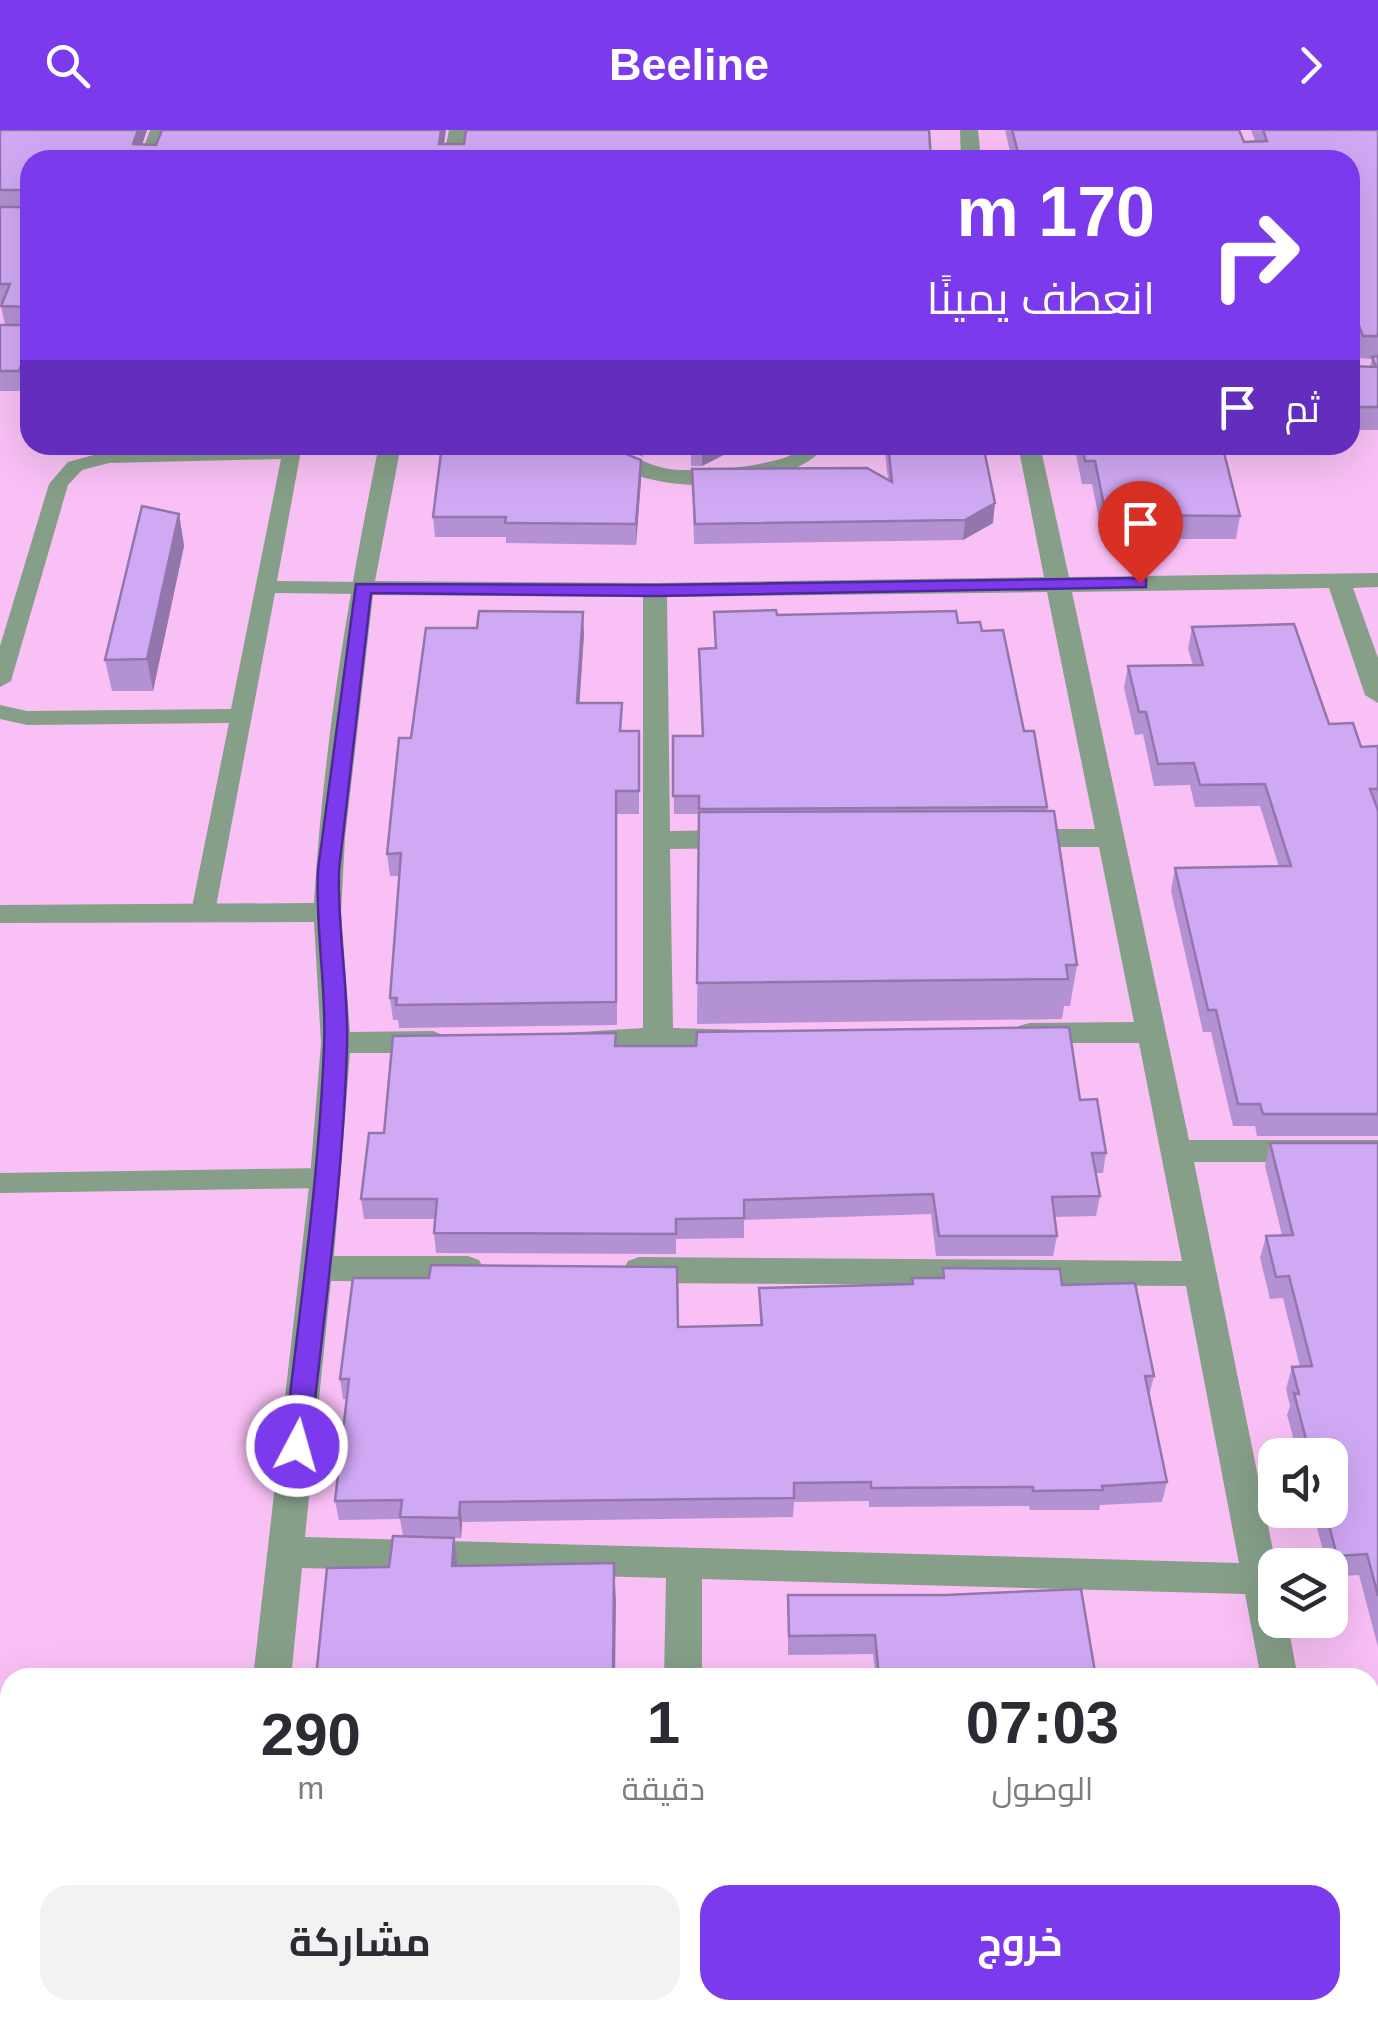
<!DOCTYPE html>
<html lang="ar">
<meta charset="utf-8">
<style>
:root{--surface:#fff;--page:#f2f2f3;--text:#2b2b33;--muted:#7c7c81;--accent:#7c3aed}
body{margin:0;font-family:Arial,Cairo,sans-serif;background:var(--page);color:var(--text);direction:rtl;height:100vh;display:flex;flex-direction:column;font-size:38px;white-space:nowrap}
*{box-sizing:border-box;margin:0}
p{font-size:32px;color:var(--muted)}
.icon{flex:none;width:55px;height:55px;fill:none;stroke:currentColor;stroke-width:2;stroke-linecap:round;stroke-linejoin:round}
.map{position:relative;flex:1;overflow:hidden;direction:ltr}
.side{position:absolute;left:0px;top:1538px;width:1380px;height:352px;display:flex;flex-direction:column;background:var(--surface);border-radius:30px 30px 0 0;box-shadow:0 10px 40px #0002;direction:rtl}
.side>*{flex:none}
.top-card{position:absolute;left:20px;top:20px;width:1340px;height:305px;border-radius:30px;box-shadow:0 10px 40px #0002;direction:rtl;background:#7c3aed;color:#fff;overflow:hidden}
.controls{position:absolute;left:1258px;top:1308px;display:grid;gap:20px}
.controls a{display:grid;place-items:center;width:90px;height:90px;border-radius:20px;background:var(--surface);box-shadow:0 10px 40px #0002;font-size:50px}
.pin{position:absolute;display:grid;place-items:center;width:85px;height:85px;color:#fff;margin:-102px -42px;border-radius:50% 50% 50% 0;rotate:-45deg;box-shadow:0 0 10px #0007}
.pin .icon{rotate:45deg}
.me{position:absolute;width:110px;margin:-55px;rotate:6deg;stroke-linejoin:round;filter:drop-shadow(0 0 8px #0008)}
.turn{display:flex;align-items:center;gap:35px;height:210px;padding:0 40px;font-size:45px}
.turn .icon{width:130px;height:130px;stroke-width:2.5}
.turn b{display:block;font-size:70px;line-height:85px}
.then{display:flex;align-items:center;height:95px;padding:0 40px;background:#0003;gap:20px;font-size:38px}
.eta{display:flex;justify-content:space-evenly;align-items:center;height:170px;text-align:center}
.eta b{font-size:60px;font-weight:700;line-height:70px}
.button{display:flex;gap:20px;margin-top:auto;padding:20px 40px}
.button a{flex:1;height:115px;border-radius:30px;background:var(--accent);color:#fff;font-size:40px;font-weight:700;line-height:115px;text-align:center}
.button a+a{background:var(--page);color:var(--text)}
header{display:flex;justify-content:space-between;align-items:center;height:130px;padding:0 40px;background:var(--accent);color:#fff;font-size:45px;font-weight:700}
.map>svg:first-child{display:block}
.lines{fill:none;stroke-linecap:round;stroke-linejoin:round}
.lane{fill:#869f88;fill-rule:evenodd}
.street{fill:#869f88;fill-rule:evenodd}
.wall{fill:#b391d3}
.shaded-wall{fill:#9276ac}
.building{fill:#d0a9f5;stroke:#9276ac;stroke-width:2.5}
.route{fill:#7c3aed;stroke:#51269a;stroke-width:2.5}
</style>
<header><svg class="icon" aria-label="forward" viewBox="0 0 24 24"><path d="M9 5l7 7-7 7"/></svg>Beeline<svg class="icon" aria-label="search" viewBox="0 0 24 24"><circle cx="10" cy="10" r="6"/><path d="M15 15l6 6"/></svg></header>
<div class="map">
<svg width="1378" height="1888" viewBox="0 0 1378 1888">
<rect width="100%" height="100%" fill="#f9c0f6"/>
<g class="lines">
<g class="lane">
<polygon points="284,315 302,315 277,451 362,452 372,458 362,464 275,463 215,782 203,790 191,782 229,593 27,595 0,589 0,575 27,581 231,579 281,329 109,333 82,340 68,355 11,551 0,557 0,516 49,354 68,332 108,321"/>
<polygon points="326,1038 335,1041 339,1048 335,1055 326,1058 0,1063 0,1043"/>
</g>
<g class="street">
<polygon points="150,0 168,0 159,30 139,30"/>
<polygon points="449,0 467,0 463,30 443,30"/>
<polygon points="960,0 978,0 981,30 961,30"/>
<path d="M379,315h22l-26,136 280,2 389,-6 -26,-132h22l29,132 309,-4v14l-25,1 25,70v45l-13,-8 -36,-107 -257,4 117,548h189v22h-184l82,403 -1,55h12l11,58h-37l-16,-84 -543,-15v99h-38l2,-100 -364,-10 -11,110h-38l57,-500 11,-135 -7,-121 -314,1v-18l314,-2c9,-154 34,-307 65,-458zM1047,462l48,237h-75l-10,3 -4,6 4,6 10,3h79l35,175 -105,1 -10,3 -5,7 5,7 10,3h110l43,218 -543,-4 -11,4 -5,9 5,9 11,4 547,3 53,277 -934,-26 26,-256 137,1 11,-4 5,-9 -5,-9 -11,-4h-134l16,-203h83l10,-4 5,-7 -5,-7 -10,-4 -83,1 -9,-120 4,-74 28,-243 270,2v431l-79,5 -5,7 5,7 10,4 164,-4 10,-3 5,-7 -5,-7 -75,-2 -3,-179 69,-1 10,-3 4,-6 -4,-6 -10,-3 -69,1 -3,-234z"/>
<path d="M586,315c41,0 57,25 97,25 33,0 62,-2 94,-10 24,-6 17,-15 50,-15 -44,54 -196,54 -241,0z"/>
<polygon points="1378,1793 1378,1831 1370,1832 1370,1794"/>
<polygon points="1370,1879 1373,1888 1331,1888 1329,1880"/>
<polygon points="214,1880 256,1880 255,1888 213,1888"/>
<rect x="660" y="1880" width="42" height="8"/>
</g>
</g>
<g class="wall">
<polygon points="0,0 147,0 142,14 156,15 162,0 446,0 444,14 464,14 929,0 30,30 30,242 23,261 0,261 0,195 5,195 1,176 3,173 0,173"/>
<polygon points="1005,0 1239,0 1244,12 1255,11 1251,0 1378,0 1378,300 1350,300 1350,236 1370,237 1372,229 1358,228 1350,208 1350,30 1012,30"/>
<polygon points="611,315 644,315 643,327 614,315"/>
<polygon points="691,315 743,315 702,336 691,336"/>
<polygon points="884,315 983,315 993,393 963,410 694,414 692,339 888,349"/>
<polygon points="1074,315 1222,315 1240,386 1236,409 1103,409 1092,354 1082,354"/>
<polygon points="641,350 636,415 506,413 506,407 435,407 433,387"/>
<polygon points="179,384 184,416 153,561 112,561 105,530"/>
<polygon points="714,482 958,493 982,501 1024,601 1047,677 1077,835 1070,876 1064,876 1062,889 697,894 699,684 674,684 673,606 702,606 699,519 715,518"/>
<polygon points="1192,497 1361,617 1378,616 1378,1006 1257,1006 1255,996 1233,996 1211,902 1203,902 1171,761 1175,738 1279,737 1260,676 1195,677 1190,655 1154,656 1143,604 1135,605 1124,558 1128,536 1193,535 1188,519"/>
<polygon points="584,504 579,573 622,601 639,601 639,684 617,684 617,895 399,898 398,890 393,890 390,868 400,746 390,746 387,724 411,608"/>
<polygon points="616,916 1080,970 1106,1023 1103,1043 1096,1043 1100,1066 1096,1086 1054,1087 1057,1106 1053,1126 936,1126 931,1084 744,1090 744,1108 676,1109 676,1124 436,1123 434,1103 435,1089 364,1089 361,1069 384,1003"/>
<polygon points="1270,1013 1378,1013 1378,1517 1359,1445 1330,1447 1330,1435 1327,1435 1312,1380 1330,1380 1330,1325 1298,1325 1287,1285 1290,1276 1286,1259 1292,1237 1300,1237 1283,1168 1270,1169 1260,1128 1266,1106 1282,1105 1265,1036"/>
<polygon points="943,1138 1062,1155 1154,1246 1149,1266 1167,1352 1162,1372 1100,1375 1099,1380 1030,1380 1029,1376 869,1377 869,1371 794,1372 793,1387 462,1392 461,1408 403,1406 400,1389 339,1390 335,1371 346,1269 343,1269 340,1249 678,1197 760,1195 759,1158 911,1154 912,1148 942,1148"/>
<polygon points="788,1465 1096,1548 876,1548 873,1524 788,1525"/>
<polygon points="1378,1595 1378,1641 1371,1613"/>
<polygon points="809,1880 1162,1880 1157,1888 803,1888"/>
</g>
<g class="shaded-wall">
<polygon points="138,0 147,0 137,30 133,14"/>
<polygon points="441,0 446,0 441,30 439,14"/>
<polygon points="30,212 30,242 23,261 19,241"/>
<polygon points="705,315 743,315 702,336 702,316"/>
<polygon points="641,330 641,350 636,415 636,394"/>
<polygon points="995,373 993,393 963,410 965,390"/>
<polygon points="179,384 184,416 153,561 147,529"/>
<polygon points="583,482 584,504 578,595 577,573"/>
<polygon points="460,1372 462,1392 461,1408 459,1388"/>
<polygon points="454,1408 459,1446 452,1436"/>
<polygon points="614,1433 616,1472 615,1548 613,1548"/>
<polygon points="1152,1880 1162,1880 1157,1888 1147,1888"/>
</g>
<g class="building">
<polygon points="0,0 138,0 133,14 156,15 162,0 441,0 439,14 464,14 466,0 929,0 931,30 30,30 30,212 19,241 0,241 0,195 26,195 30,192 29,177 1,176 10,154 0,154 0,77 29,77 29,60 0,60"/>
<polygon points="1012,0 1239,0 1244,12 1267,11 1263,0 1378,0 1378,206 1363,206 1350,173 1350,30 1020,30"/>
<polygon points="1378,226 1378,277 1350,277 1350,236 1376,237 1372,227"/>
<polygon points="442,315 604,315 641,330 636,394 505,393 506,387 433,387"/>
<polygon points="888,315 983,315 995,373 965,390 695,394 692,339 867,338 892,352"/>
<polygon points="1082,315 1222,315 1240,386 1106,385 1095,331 1085,331"/>
<polygon points="142,376 179,384 147,529 105,530"/>
<polygon points="776,480 777,485 956,481 958,493 980,492 982,501 1003,500 1024,601 1034,601 1047,677 699,679 699,666 673,666 673,606 703,606 699,519 716,518 714,482"/>
<polygon points="479,481 583,482 577,573 622,573 620,601 639,601 639,661 616,661 616,872 396,875 397,868 390,868 401,723 387,724 399,608 411,608 426,498 477,498"/>
<polygon points="1294,494 1329,594 1353,593 1361,617 1378,616 1378,659 1370,659 1378,680 1378,984 1263,984 1260,974 1238,974 1216,880 1208,880 1175,738 1291,736 1265,654 1200,655 1194,633 1158,634 1146,582 1139,582 1128,536 1203,535 1192,497"/>
<polygon points="1054,681 1077,835 1066,835 1068,849 697,853 699,682"/>
<polygon points="1069,897 1080,970 1097,969 1106,1023 1092,1023 1100,1066 1052,1067 1057,1106 939,1106 933,1064 744,1070 744,1088 676,1089 676,1104 434,1103 437,1069 361,1069 369,1003 384,1003 393,906 616,903 615,916 696,916 697,902"/>
<polygon points="1270,1013 1378,1013 1378,1466 1367,1424 1337,1426 1325,1380 1330,1380 1330,1325 1310,1325 1294,1263 1299,1264 1292,1237 1312,1236 1289,1146 1276,1147 1266,1106 1293,1105"/>
<polygon points="431,1135 677,1137 678,1197 762,1195 759,1158 913,1154 912,1148 944,1148 943,1138 1060,1139 1062,1155 1135,1153 1154,1246 1145,1246 1167,1352 1102,1356 1103,1360 1033,1361 1033,1357 871,1358 871,1352 794,1353 794,1368 460,1372 459,1388 400,1387 402,1370 335,1371 349,1249 340,1249 353,1148 429,1148"/>
<polygon points="393,1406 454,1408 452,1436 614,1433 613,1548 316,1548 327,1438 389,1437"/>
<polygon points="1081,1459 1096,1548 879,1548 875,1505 789,1506 788,1465 945,1465"/>
<polygon points="282,1880 610,1880 609,1888 281,1888"/>
<rect x="724" y="1880" width="63" height="8"/>
<polygon points="809,1880 1152,1880 1147,1888 1136,1888 1124,1880 1120,1888 803,1888"/>
</g>
<path class="route" d="M1140,448l6,1v8l-491,9 -284,-3 -32,277c-2,60 10,118 8,177 -4,133 -23,266 -37,399l-4,7 -9,3 -9,-3 -4,-7c15,-133 35,-266 40,-399 3,-59 -9,-117 -6,-177l38,-286 299,1z"/>
</svg>
<div class="controls">
<a><svg class="icon" aria-label="sound" viewBox="0 0 24 24"><path d="M4 9h4l5-4v14l-5-4H4zM17 9q2 3 0 6"/></svg></a>
<a><svg class="icon" aria-label="layers" viewBox="0 0 24 24"><path d="M12 4l9 5-9 5-9-5zM3 14l9 5 9-5"/></svg></a>
</div>
<div class="pin" style="left:1140px;top:453px;background:#d93025"><svg class="icon" aria-label="arrive" viewBox="0 0 24 24"><path d="M6 21V4h12l-3 4 3 4H6"/></svg></div>
<svg class="me" style="left:297px;top:1316px" viewBox="-20 -20 40 40"><circle r="17" fill="#7c3aed" stroke="#fff" stroke-width="3"/><path d="M0-11L8 9 0 5-8 9z" fill="#fff"/></svg>
<div class="top-card">
<div class="turn"><svg class="icon" aria-label="right" viewBox="0 0 24 24"><path d="M7 20v-9h11M14 6l5 5-5 5"/></svg><div><b>170 m</b>انعطف يمينًا</div></div>
<div class="then">ثم<svg class="icon" aria-label="arrive" viewBox="0 0 24 24"><path d="M6 21V4h12l-3 4 3 4H6"/></svg></div>
</div>
<section class="side">
<div class="eta">
<div><b>07:03</b><p>الوصول</p></div>
<div><b>1</b><p>دقيقة</p></div>
<div><b>290</b><p>m</p></div>
</div>
<div class="button"><a>خروج</a><a>مشاركة</a></div>
</section>
</div>
